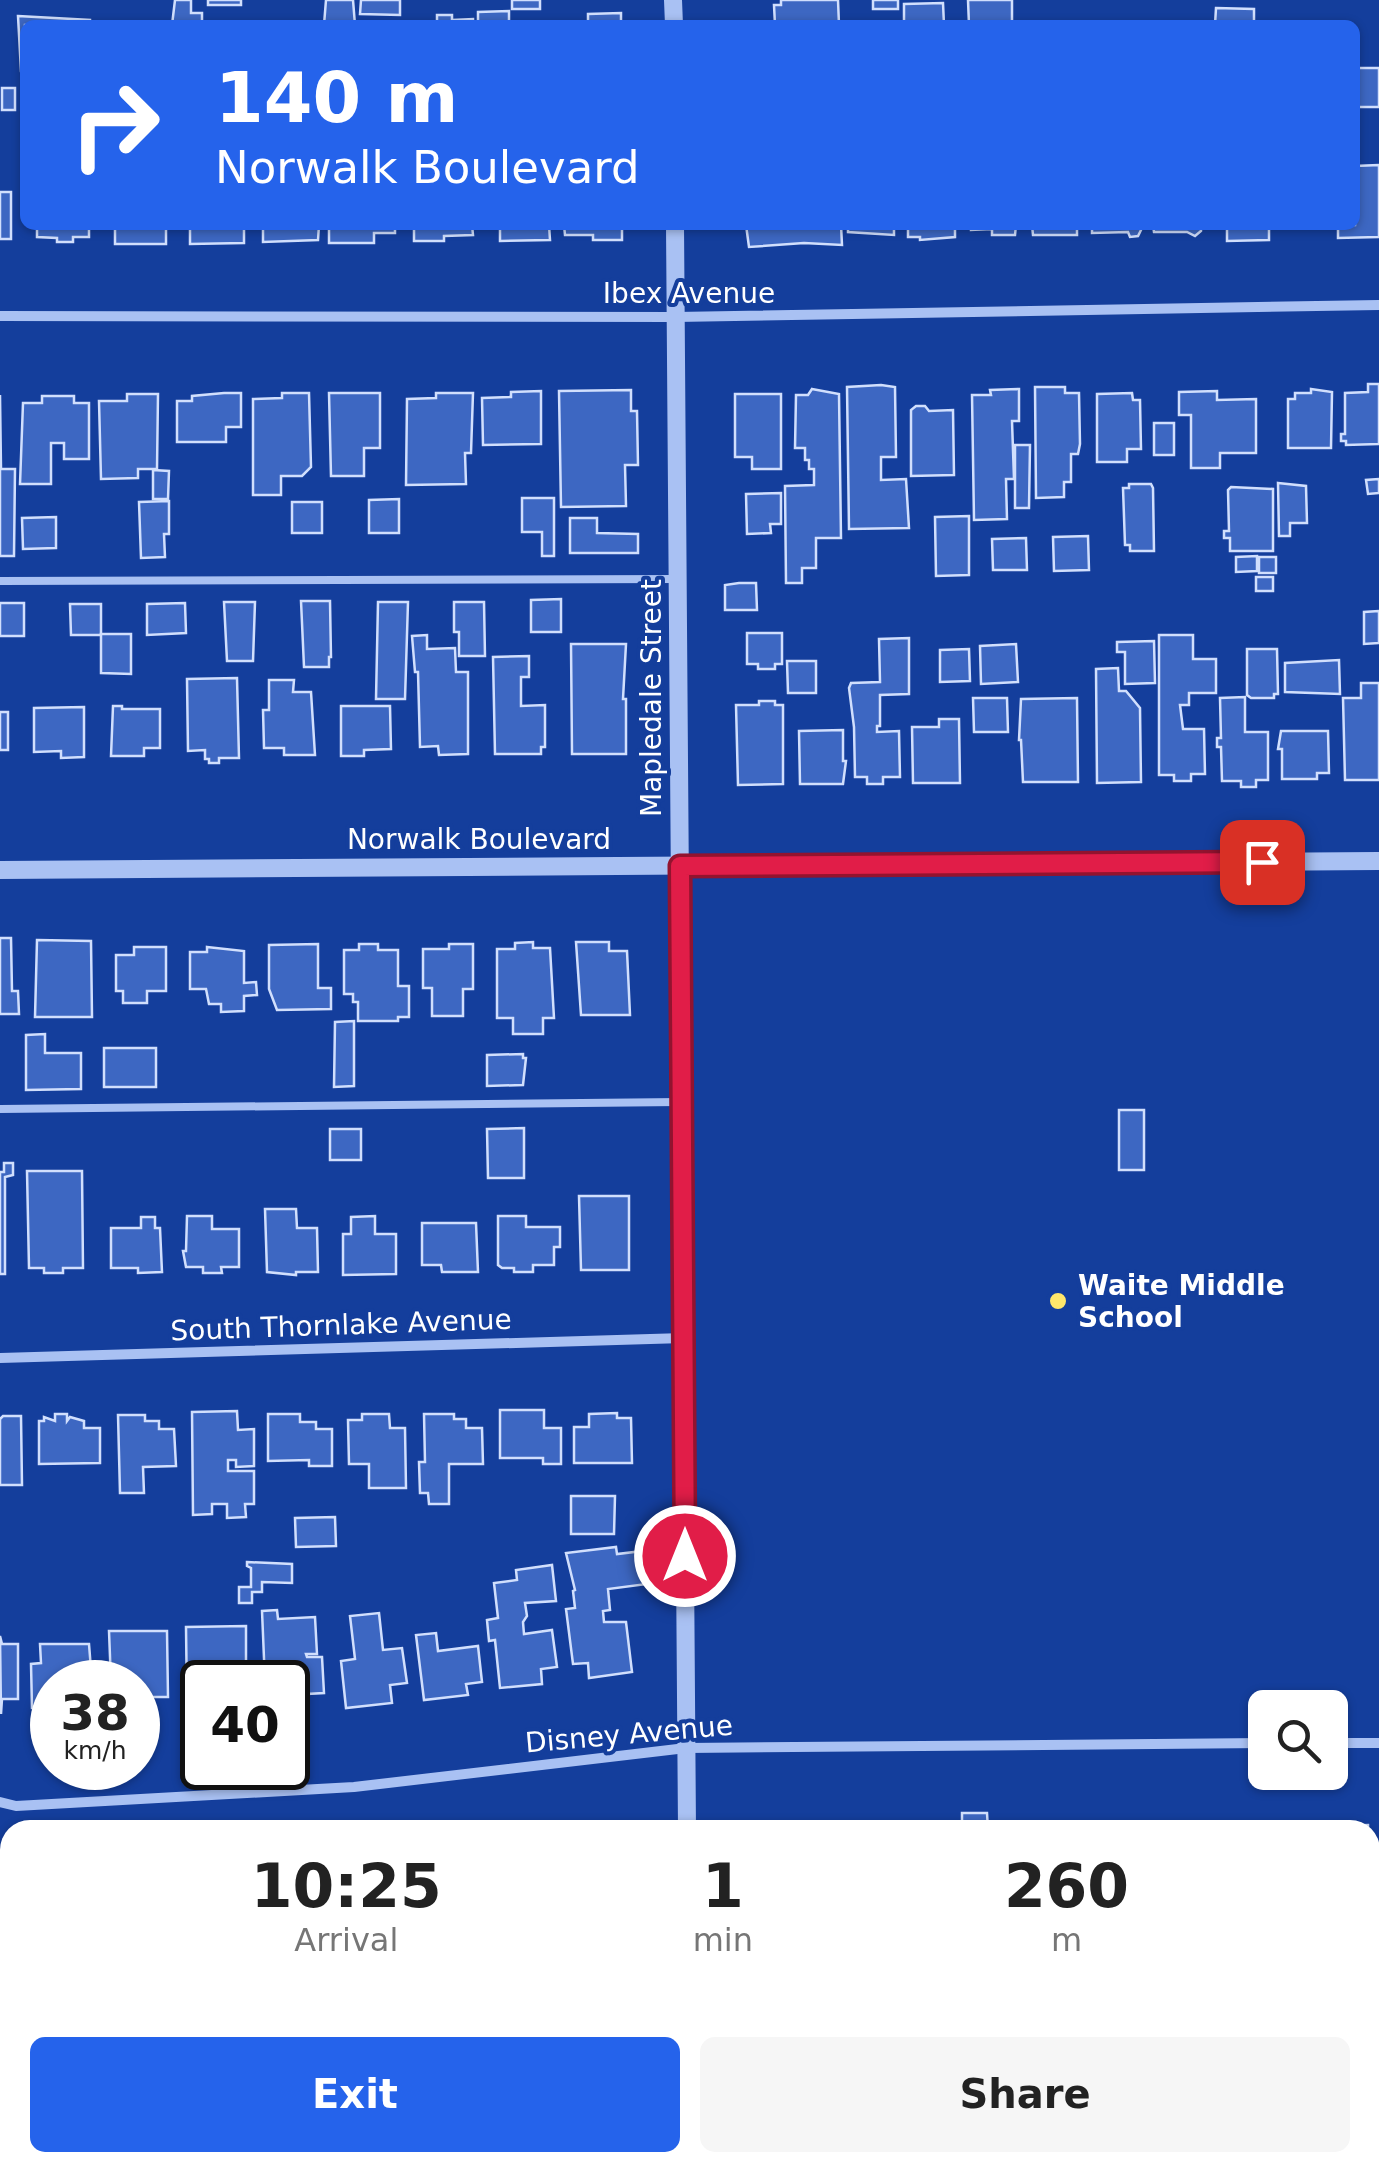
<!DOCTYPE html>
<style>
:root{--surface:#fff;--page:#f6f6f6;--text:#222;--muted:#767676;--accent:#2563eb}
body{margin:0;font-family:"DejaVu Sans",sans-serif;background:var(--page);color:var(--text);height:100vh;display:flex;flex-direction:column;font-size:38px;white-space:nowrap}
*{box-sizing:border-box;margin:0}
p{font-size:32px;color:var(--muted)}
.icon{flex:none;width:55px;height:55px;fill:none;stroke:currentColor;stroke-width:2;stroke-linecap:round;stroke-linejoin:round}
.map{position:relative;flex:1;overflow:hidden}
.drawer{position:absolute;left:0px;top:1820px;width:1380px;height:352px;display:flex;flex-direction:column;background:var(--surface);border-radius:30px 30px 0 0;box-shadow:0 2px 8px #0004}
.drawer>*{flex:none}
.banner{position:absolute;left:20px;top:20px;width:1340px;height:210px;border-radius:15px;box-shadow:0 2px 8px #0004;background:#2563eb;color:#fff;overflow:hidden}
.fabs{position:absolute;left:1248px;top:1690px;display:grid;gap:20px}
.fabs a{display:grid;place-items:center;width:100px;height:100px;border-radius:15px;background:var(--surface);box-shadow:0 2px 8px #0004;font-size:50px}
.speed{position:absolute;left:30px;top:1660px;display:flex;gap:20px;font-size:50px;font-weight:700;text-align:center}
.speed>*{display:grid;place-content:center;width:130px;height:130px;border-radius:50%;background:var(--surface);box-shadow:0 2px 8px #0004;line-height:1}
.speed small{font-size:25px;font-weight:400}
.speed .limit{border:5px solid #111;border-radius:15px;background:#fff;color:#111}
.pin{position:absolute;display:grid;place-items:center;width:85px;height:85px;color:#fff;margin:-42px;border-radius:20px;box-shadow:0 5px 15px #0006}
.me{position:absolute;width:110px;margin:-55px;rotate:0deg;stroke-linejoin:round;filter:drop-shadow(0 0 8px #0008)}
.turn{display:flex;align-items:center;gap:35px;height:210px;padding:0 30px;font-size:45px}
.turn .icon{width:130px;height:130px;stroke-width:2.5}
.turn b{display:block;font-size:70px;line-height:85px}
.eta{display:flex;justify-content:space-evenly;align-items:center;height:170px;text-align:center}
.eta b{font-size:60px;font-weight:700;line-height:70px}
.button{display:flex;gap:20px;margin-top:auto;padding:20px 30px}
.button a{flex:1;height:115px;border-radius:15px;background:var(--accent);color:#fff;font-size:40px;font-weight:700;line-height:115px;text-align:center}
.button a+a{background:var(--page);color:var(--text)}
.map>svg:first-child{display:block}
.building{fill:#3d67c2;stroke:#d1dffd;stroke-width:2.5}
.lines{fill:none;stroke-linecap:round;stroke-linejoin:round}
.service{stroke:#a9c1f3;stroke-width:8}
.minor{stroke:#a9c1f3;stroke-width:10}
.tertiary{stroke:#a9c1f3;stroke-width:18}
.route-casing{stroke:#92132f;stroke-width:25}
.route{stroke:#e11d48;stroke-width:18}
.poi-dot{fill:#ffe76b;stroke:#143e9c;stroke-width:4}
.labels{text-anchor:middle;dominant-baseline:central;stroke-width:8;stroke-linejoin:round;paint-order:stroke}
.street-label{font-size:28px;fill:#fff;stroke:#143e9c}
.poi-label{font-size:28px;font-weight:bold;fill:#fff;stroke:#143e9c;text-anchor:start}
</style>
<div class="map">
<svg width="1379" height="2172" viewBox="0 0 1379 2172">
<rect width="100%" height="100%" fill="#143e9c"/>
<g class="building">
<polygon points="175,0 191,0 191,13 202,13 202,25 172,25"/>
<rect x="208" y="0" width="33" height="5"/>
<polygon points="326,0 353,0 355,25 324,25"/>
<polygon points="361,0 400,0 400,15 360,14"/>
<rect x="512" y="0" width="28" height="9"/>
<polygon points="781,0 838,0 839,25 775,25 774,5 781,5"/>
<rect x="873" y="0" width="25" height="9"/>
<polygon points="968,0 1012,0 1012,25 969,25"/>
<polygon points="943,3 944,25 904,25 904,4"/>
<polygon points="1216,8 1254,9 1254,25 1215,25"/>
<polygon points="509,11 509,25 478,25 478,12"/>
<polygon points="621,13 621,25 588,25 588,14"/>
<polygon points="437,15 452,15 452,20 473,19 473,25 437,25"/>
<polygon points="18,16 90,20 90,25 25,25 25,71 21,71"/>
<rect x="1355" y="68" width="24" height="39"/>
<rect x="2" y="88" width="13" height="22"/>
<polygon points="1379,165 1379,237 1338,238 1338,225 1355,225 1355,166"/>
<rect x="0" y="192" width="11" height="47"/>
<polygon points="37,225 89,225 89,237 73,237 73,242 57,242 57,238 37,237"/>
<rect x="115" y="225" width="51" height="19"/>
<polygon points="190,225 244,225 244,243 190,244"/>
<polygon points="263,225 319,225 318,240 263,242"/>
<polygon points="329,225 395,225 395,233 374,233 374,243 329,243"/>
<polygon points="414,225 472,225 473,235 444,236 444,241 414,241"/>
<polygon points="500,225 549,225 550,240 500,241"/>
<polygon points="564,225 622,225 622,240 593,240 593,235 565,235"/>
<polygon points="746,225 841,225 842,245 804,243 749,247"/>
<polygon points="848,225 894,225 894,235 848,232"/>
<polygon points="908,225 955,225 955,237 920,240 920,237 908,237"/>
<polygon points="971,225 1016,225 1015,235 992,235 992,229 971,230"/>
<polygon points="1032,225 1077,225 1077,235 1033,235"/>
<polygon points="1092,225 1141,225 1141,230 1138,236 1130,237 1128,232 1092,233"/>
<polygon points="1153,225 1201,225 1201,231 1195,236 1187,232 1154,232"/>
<polygon points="1227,225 1269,225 1269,240 1227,241"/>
<polygon points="1368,384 1379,384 1379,444 1346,445 1346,441 1341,441 1341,434 1345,434 1345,393 1368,392"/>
<polygon points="881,385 895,387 896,457 881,457 881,480 906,479 909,528 849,529 847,387"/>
<polygon points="1035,387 1065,387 1065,393 1079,393 1080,444 1078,454 1071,454 1071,482 1064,482 1064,497 1036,498"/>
<polygon points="812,389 839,394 841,538 816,538 816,568 802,568 802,583 786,583 785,486 814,485 814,469 809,469 809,460 805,460 805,448 795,448 796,395 808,395"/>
<polygon points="1019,389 1019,421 1012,421 1014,479 1006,479 1007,519 974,520 972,395 991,395 990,390"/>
<polygon points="1311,389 1332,392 1331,448 1288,448 1288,399 1295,399 1295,393 1311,393"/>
<polygon points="631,390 631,411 637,411 638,465 625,465 626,506 561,507 559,391"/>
<polygon points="541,391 541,444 483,445 482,398 511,397 511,392"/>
<polygon points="1217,391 1217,400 1256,399 1256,453 1220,453 1220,468 1191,468 1191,415 1179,415 1179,392"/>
<polygon points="224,393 241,393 241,427 226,427 226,442 177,442 177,401 192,401 192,396"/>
<polygon points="282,393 309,393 311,467 302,476 281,476 281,495 253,495 253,399 282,398"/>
<polygon points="329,393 380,393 380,448 364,448 364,476 331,476"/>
<polygon points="436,393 473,393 471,453 465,453 466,484 406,485 407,399 436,398"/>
<polygon points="1132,393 1133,400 1140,400 1141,449 1127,449 1127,462 1097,462 1097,394"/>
<polygon points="127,394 158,394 157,469 138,469 138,478 101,479 99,401 127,401"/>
<polygon points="735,394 781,394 781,469 752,469 752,457 735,457"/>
<polygon points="0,395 1,469 15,469 14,556 0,556"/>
<polygon points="42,396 74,396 74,403 89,403 89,459 64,459 64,443 51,443 51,484 20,484 23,403 42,403"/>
<polygon points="916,406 925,406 929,411 953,410 954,475 911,476 911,410"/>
<rect x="1154" y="423" width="20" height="32"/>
<polygon points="1015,445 1030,445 1029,508 1015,508"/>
<polygon points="153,470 169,471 168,499 153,499"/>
<polygon points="1379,479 1379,493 1368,494 1366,480"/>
<polygon points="1278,483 1306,486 1307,523 1290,523 1290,536 1279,536"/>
<polygon points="1129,484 1151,484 1153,488 1154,551 1130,551 1130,545 1125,545 1123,488 1129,488"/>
<polygon points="1231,487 1273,489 1273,551 1230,551 1230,538 1224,538 1224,531 1229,531 1228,490"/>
<polygon points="781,493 781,524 770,524 771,533 747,534 746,494"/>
<polygon points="522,498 554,498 554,556 542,556 542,532 522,532"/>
<polygon points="399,499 399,533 369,533 369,500"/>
<polygon points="169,501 169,534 164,534 165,557 141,558 139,502"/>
<rect x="292" y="502" width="30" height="31"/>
<polygon points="969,516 969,575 936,576 935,517"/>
<polygon points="56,517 56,548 23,549 22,518"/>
<polygon points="570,518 597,518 597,533 638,534 638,553 570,553"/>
<polygon points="1088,536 1089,570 1054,571 1053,537"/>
<polygon points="1026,538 1027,570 993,570 992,539"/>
<polygon points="1257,556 1257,571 1236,572 1236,557"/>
<rect x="1259" y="557" width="17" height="16"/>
<rect x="1256" y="577" width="17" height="14"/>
<polygon points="739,583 756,583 757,610 725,610 725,585"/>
<polygon points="561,599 561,632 531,632 531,600"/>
<polygon points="301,601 330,601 331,657 329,657 329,667 304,667"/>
<polygon points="224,602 255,602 253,661 227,661"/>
<polygon points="378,602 408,602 405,699 376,699"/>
<polygon points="454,602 484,602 485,656 459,656 459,632 454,632"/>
<rect x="0" y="603" width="24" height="33"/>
<polygon points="185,603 186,633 147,635 147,604"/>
<polygon points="70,604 101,604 101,635 71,635"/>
<polygon points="1379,611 1379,643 1364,644 1364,612"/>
<polygon points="747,633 782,633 782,664 775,664 775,669 758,669 758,664 747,664"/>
<polygon points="101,634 131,634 131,674 101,673"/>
<polygon points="427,635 427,649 455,648 456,672 468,672 468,754 439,755 438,746 420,747 418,672 415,672 412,636"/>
<polygon points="1159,635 1193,635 1193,659 1216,659 1216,693 1189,693 1189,705 1180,705 1183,729 1204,729 1205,774 1191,774 1191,781 1174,781 1174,775 1159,775"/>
<polygon points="909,638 909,694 880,695 880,726 877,726 877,732 899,731 900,777 883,777 883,784 867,784 867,777 855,777 854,727 849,688 851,683 880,682 879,639"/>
<polygon points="1154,641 1155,683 1125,684 1125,652 1117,652 1117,642"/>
<polygon points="571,644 626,644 623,699 626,699 626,754 572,754"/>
<polygon points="1016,644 1018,682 981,684 980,646"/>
<polygon points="969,649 970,681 940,682 940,650"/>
<polygon points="1247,649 1277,649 1278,694 1274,694 1274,698 1251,698 1247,695"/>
<polygon points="529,656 529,677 521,677 521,706 545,705 545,747 541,747 541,754 495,754 493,657"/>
<polygon points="1339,660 1340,694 1285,692 1285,663"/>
<polygon points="787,661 816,661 816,693 788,693"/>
<polygon points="1118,668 1119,691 1126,691 1140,708 1141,782 1097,783 1096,669"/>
<polygon points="237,678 239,758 219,758 219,763 209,763 209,759 205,759 205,750 188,751 187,679"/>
<polygon points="269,680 294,680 293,692 311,692 315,755 284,755 284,748 264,748 263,710 269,710"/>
<polygon points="1361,683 1379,683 1379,780 1345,780 1343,698 1361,698"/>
<polygon points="1245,697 1245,732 1268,732 1268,780 1256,780 1256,787 1241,787 1241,781 1222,781 1221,747 1217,747 1217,738 1221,738 1220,698"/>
<polygon points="973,698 1007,698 1008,732 974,732"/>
<polygon points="1077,698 1078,782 1023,782 1021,740 1019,740 1021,699"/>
<polygon points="759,701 775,701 775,705 783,705 783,784 738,785 736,705 759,705"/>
<polygon points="113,706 122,706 122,709 160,709 160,748 144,748 144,756 111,756"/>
<polygon points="341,706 390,706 391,749 364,750 364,756 341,756"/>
<polygon points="84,707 84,757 61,758 61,751 34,752 34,708"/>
<rect x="0" y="712" width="8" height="38"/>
<polygon points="939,719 959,719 960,783 913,783 912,727 939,727"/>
<polygon points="843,730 843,761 846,761 843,784 800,784 799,731"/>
<polygon points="1281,731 1328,731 1329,773 1317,773 1317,779 1282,779 1282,749 1278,749"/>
<polygon points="0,938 11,938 12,991 18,991 19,1014 0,1014"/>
<polygon points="37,940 91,941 92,1017 35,1017"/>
<polygon points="533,942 533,948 550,948 554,1018 543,1018 543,1034 513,1034 513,1018 497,1018 497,949 515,949 515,943"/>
<polygon points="576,942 609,942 609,951 627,951 630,1015 581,1015"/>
<polygon points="318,944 318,988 331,988 331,1009 277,1010 269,989 269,945"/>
<polygon points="359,944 378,944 378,950 398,950 398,986 409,986 409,1017 398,1017 398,1021 358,1021 358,1002 353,1002 353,994 344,994 344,950 359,950"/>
<polygon points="449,944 473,944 473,989 463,989 463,1016 432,1016 432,988 423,988 423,949 449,949"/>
<polygon points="134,947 166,947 166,991 147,991 147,1003 123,1003 123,991 116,991 116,955 134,955"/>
<polygon points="207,947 244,951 244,983 256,982 257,995 244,996 244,1011 221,1012 221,1004 209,1004 206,989 190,989 190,952 207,952"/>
<polygon points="354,1021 354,1086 334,1087 335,1022"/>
<polygon points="45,1034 45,1053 81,1053 81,1089 26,1090 26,1035"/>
<rect x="104" y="1048" width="52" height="39"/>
<polygon points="523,1054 523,1058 526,1058 523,1085 487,1086 487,1055"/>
<rect x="1119" y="1110" width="25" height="60"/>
<polygon points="524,1128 524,1178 488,1178 487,1129"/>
<rect x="330" y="1129" width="31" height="31"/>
<polygon points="4,1163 13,1163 13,1175 5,1177 5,1274 0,1274 0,1172 4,1172"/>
<polygon points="27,1171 82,1171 83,1268 63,1268 63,1273 44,1273 44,1268 29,1268"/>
<polygon points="579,1196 629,1196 629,1270 581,1270"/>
<polygon points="265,1209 296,1209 297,1228 317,1228 318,1272 296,1272 296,1275 267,1272"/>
<polygon points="187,1216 212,1216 212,1229 239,1229 239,1267 221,1267 222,1273 203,1273 203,1267 186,1267 183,1251 186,1251"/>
<polygon points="375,1216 375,1234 396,1234 396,1274 343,1275 343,1234 351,1234 351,1217"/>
<polygon points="498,1216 526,1216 526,1227 560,1227 560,1247 554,1247 554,1265 533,1265 533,1272 514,1272 514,1268 502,1268 498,1265"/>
<polygon points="141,1217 155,1217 155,1228 160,1228 162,1272 138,1273 138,1268 111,1268 111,1228 141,1228"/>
<polygon points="422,1223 476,1223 478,1272 442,1272 441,1265 422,1265"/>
<polygon points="500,1410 544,1410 544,1428 561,1428 561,1464 543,1464 543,1458 500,1458"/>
<polygon points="237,1411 238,1430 254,1429 254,1466 236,1467 236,1460 228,1460 228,1471 254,1471 254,1504 245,1504 246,1517 227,1518 227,1504 212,1504 212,1514 193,1515 192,1412"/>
<polygon points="617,1413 617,1418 631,1418 632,1463 574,1463 574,1427 589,1427 589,1414"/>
<polygon points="55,1414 67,1414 67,1421 70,1417 84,1421 84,1428 100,1428 100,1463 39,1464 39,1421 44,1421 44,1417 55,1421"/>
<polygon points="268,1414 300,1414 300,1422 316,1422 316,1429 332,1429 332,1466 309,1466 309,1460 268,1461"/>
<polygon points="362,1414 389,1414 390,1428 405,1428 406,1488 369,1488 369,1464 349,1464 348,1420 362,1420"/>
<polygon points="424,1414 454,1414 454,1419 466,1419 466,1428 482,1428 483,1464 449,1464 449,1504 429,1504 428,1493 420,1493 419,1462 425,1462"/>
<polygon points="118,1415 145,1415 145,1421 159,1421 159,1429 174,1429 176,1466 143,1467 144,1493 120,1493"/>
<polygon points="3,1416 21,1416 22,1485 0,1485 0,1419"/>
<polygon points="571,1496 615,1496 614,1534 571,1534"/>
<polygon points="335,1517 336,1546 296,1547 295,1518"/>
<polygon points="616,1547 617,1554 643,1551 647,1584 608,1589 610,1610 603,1611 604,1622 626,1622 632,1672 589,1678 588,1663 573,1664 566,1609 575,1608 573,1591 575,1590 566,1553"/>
<polygon points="247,1562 292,1564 292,1583 262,1582 262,1592 252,1592 252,1603 239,1603 239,1587 251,1587 251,1568 247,1566"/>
<polygon points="552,1565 556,1601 525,1603 527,1616 523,1622 524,1634 552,1630 557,1667 541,1669 542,1684 500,1688 495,1640 489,1641 487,1620 498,1618 494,1583 517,1580 516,1570"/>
<polygon points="277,1610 278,1619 315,1617 317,1654 306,1654 307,1657 322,1657 324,1693 307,1694 308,1703 295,1704 295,1710 288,1710 288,1682 265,1682 262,1611"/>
<polygon points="379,1613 383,1650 402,1648 407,1683 390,1685 392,1703 346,1708 341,1661 355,1659 350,1616"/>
<polygon points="246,1626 246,1679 244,1682 202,1682 202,1705 187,1705 186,1627"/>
<polygon points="109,1631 167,1631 168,1697 150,1697 150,1706 138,1706 138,1682 111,1682"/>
<polygon points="436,1633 438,1651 478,1646 482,1682 466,1684 468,1695 424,1700 416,1635"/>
<polygon points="0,1636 2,1644 18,1644 18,1699 2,1699 1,1714"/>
<polygon points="40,1644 89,1644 92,1682 52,1682 52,1712 47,1712 47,1707 32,1708 31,1664 41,1663"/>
<polygon points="962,1813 987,1813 988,1830 936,1830 962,1828"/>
<polygon points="1368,1825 1368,1830 1330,1830 1330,1826"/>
<polygon points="0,1865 1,1879 10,1879 10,1915 0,1915"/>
<rect x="0" y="1950" width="10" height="32"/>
<polygon points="0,2137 10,2137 10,2162 17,2162 18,2171 0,2172"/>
<polygon points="36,2162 100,2162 100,2163 85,2164 86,2172 37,2172"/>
<polygon points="116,2162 159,2162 159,2172 117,2171"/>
<polygon points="193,2162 222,2162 222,2171 206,2172 205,2164"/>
</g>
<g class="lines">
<g class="service">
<polyline points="0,581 678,579"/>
<polyline points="0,1109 680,1102"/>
</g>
<g class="minor">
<polyline points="0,316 676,317 1379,305"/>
<polyline points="0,1358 684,1338"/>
<polyline points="1330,1743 1379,1743"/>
<polyline points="0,1802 16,1806 354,1787 686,1748 1265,1743"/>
<polyline points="736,2172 1379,2167"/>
</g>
<g class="tertiary">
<polyline points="673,0 674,25"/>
<polyline points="675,225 687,1830"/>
<polyline points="0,870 1379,861"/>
<polyline points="690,2162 690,2172"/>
</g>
</g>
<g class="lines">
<g class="route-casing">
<polyline id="route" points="685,1556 680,866 1262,862"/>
</g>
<use href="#route" class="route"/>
</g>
<circle class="poi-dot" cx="1058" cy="1301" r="10"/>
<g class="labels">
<g class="street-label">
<text x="689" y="293">Ibex Avenue</text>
<text transform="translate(651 698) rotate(-90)">Mapledale Street</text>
<text x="479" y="839">Norwalk Boulevard</text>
<text transform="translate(341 1325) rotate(-2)">South Thornlake Avenue</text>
<text transform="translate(629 1734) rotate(-5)">Disney Avenue</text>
</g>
<g class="poi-label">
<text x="1078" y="1285">Waite Middle<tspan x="1078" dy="32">School</tspan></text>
</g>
</g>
</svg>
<div class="fabs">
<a><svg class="icon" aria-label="search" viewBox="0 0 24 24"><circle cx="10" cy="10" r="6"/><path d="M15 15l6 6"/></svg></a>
</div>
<div class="speed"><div>38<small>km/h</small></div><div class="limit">40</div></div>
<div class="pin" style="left:1262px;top:862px;background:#d93025"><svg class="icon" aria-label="arrive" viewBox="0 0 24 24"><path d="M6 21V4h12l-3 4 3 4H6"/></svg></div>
<svg class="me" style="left:685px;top:1556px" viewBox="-20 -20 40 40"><circle r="17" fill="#e11d48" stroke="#fff" stroke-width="3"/><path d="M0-11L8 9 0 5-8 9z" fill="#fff"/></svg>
<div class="banner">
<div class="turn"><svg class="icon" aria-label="right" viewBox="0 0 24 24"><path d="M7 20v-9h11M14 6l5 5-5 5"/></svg><div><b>140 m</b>Norwalk Boulevard</div></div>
</div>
<section class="drawer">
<div class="eta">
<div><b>10:25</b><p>Arrival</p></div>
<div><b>1</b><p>min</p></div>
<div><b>260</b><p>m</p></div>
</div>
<div class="button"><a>Exit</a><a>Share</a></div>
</section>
</div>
